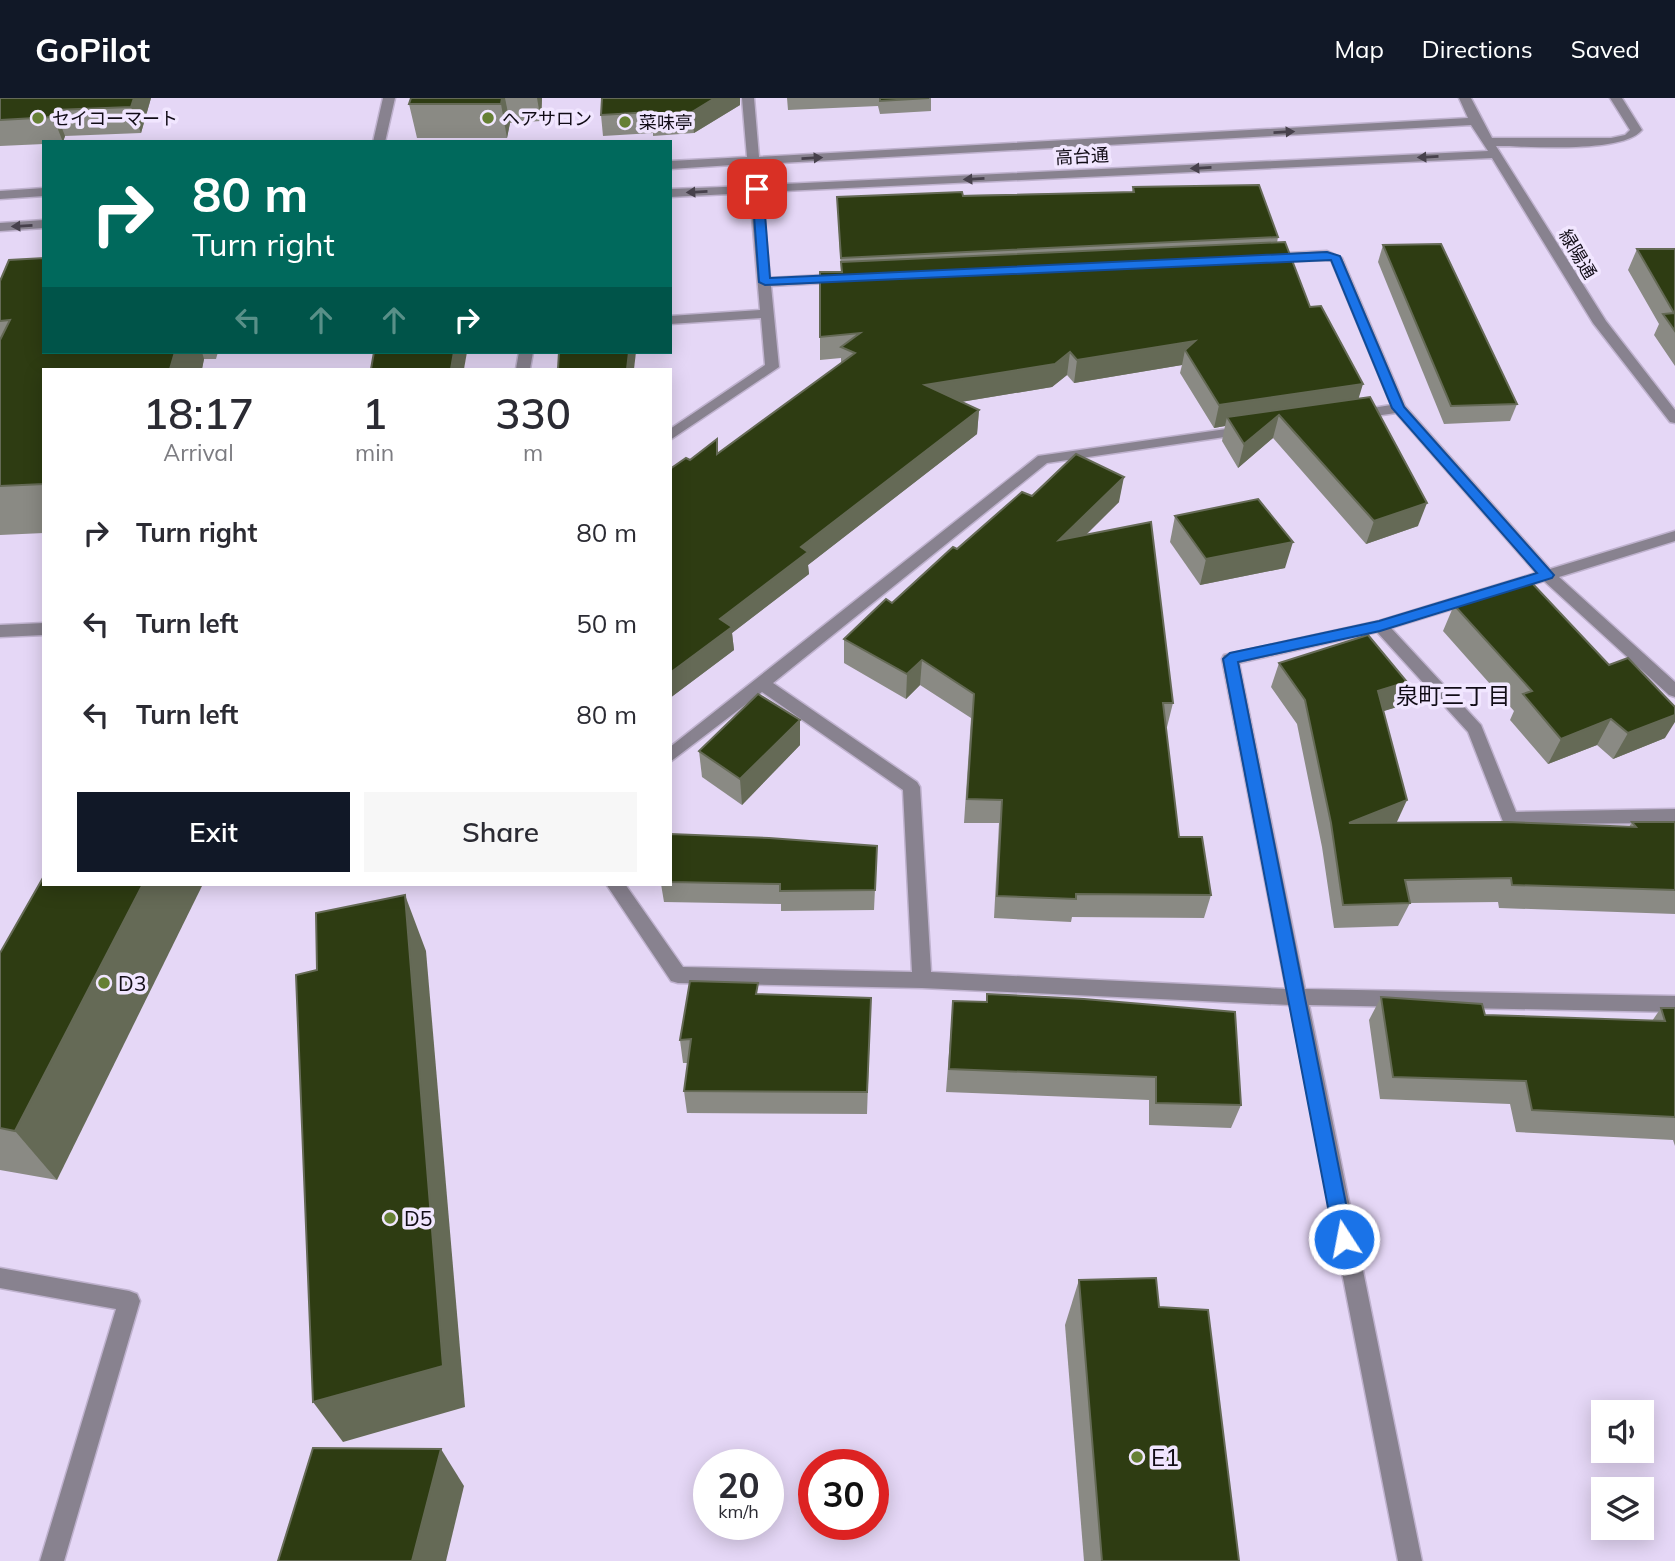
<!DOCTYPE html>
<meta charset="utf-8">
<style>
:root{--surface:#fff;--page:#f7f7f7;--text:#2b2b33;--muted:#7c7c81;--accent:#111827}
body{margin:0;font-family:Mulish,"Noto Sans JP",sans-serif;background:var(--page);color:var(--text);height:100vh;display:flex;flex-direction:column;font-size:26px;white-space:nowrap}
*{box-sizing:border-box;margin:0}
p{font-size:23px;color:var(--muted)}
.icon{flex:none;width:38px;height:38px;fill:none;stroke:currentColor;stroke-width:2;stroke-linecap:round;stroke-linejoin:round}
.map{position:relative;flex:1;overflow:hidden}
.drawer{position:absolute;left:42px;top:270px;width:630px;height:518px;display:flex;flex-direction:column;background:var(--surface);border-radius:0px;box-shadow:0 4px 18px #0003}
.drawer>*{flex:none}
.guide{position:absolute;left:42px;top:42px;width:630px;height:214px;border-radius:0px;box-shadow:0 4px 18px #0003;background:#00695c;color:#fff;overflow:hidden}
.controls{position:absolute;left:1591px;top:1302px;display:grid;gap:14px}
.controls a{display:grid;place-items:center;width:63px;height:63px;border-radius:0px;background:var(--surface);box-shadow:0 4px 18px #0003;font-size:35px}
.speed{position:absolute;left:693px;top:1351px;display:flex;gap:14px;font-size:35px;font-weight:700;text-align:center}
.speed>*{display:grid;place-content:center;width:91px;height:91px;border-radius:50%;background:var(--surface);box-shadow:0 4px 18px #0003;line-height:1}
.speed small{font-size:18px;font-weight:400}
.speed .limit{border:10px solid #d22;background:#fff;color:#111}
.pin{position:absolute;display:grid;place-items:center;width:60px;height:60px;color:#fff;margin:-30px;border-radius:14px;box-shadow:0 4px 10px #0006}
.me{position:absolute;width:77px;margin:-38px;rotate:349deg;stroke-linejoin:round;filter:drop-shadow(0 0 5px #0008)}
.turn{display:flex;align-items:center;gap:24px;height:147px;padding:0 35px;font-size:32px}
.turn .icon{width:91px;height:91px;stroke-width:2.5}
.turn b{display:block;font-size:49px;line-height:60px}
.lanes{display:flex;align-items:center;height:66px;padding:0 35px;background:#0003;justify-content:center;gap:35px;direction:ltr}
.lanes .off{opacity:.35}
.eta{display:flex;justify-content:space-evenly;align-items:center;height:119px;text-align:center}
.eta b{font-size:42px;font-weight:600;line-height:49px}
.button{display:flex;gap:14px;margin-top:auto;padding:14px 35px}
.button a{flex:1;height:80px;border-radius:0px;background:var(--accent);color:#fff;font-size:28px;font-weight:600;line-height:80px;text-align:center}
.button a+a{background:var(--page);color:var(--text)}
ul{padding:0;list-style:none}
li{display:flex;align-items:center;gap:21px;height:91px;padding:0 35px}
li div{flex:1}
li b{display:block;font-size:26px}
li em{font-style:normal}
header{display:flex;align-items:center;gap:42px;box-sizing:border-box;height:98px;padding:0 35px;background:var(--accent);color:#fff}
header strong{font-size:33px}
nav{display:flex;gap:38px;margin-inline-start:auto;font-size:24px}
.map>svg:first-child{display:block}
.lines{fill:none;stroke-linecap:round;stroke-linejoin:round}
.minor-casing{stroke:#bfb2ce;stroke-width:3}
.minor{fill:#88828f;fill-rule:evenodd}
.wall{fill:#8a8a84}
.shaded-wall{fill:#656a56}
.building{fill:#2e3c12;stroke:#656a56;stroke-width:2}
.oneway{fill:#47414c}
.route{fill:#1a73e8;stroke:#114b97;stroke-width:2}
.poi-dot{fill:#668034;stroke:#f1e6ff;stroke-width:2.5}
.labels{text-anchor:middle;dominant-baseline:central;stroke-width:7;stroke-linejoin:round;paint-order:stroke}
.far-poi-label{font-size:18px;fill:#110c16;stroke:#f1e6ff;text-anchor:start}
.far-street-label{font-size:18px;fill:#110c16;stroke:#f1e6ff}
.poi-label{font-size:21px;fill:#110c16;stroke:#f1e6ff;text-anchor:start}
.neighbourhood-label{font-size:23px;fill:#110c16;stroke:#f1e6ff}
.near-poi-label{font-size:24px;fill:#110c16;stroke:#f1e6ff;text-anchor:start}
</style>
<header>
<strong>GoPilot</strong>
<nav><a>Map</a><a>Directions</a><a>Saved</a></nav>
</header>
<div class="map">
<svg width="1675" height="1463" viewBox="0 0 1675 1463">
<rect width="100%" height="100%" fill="#e5d7f6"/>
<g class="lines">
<g class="minor-casing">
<g id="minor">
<polygon points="383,0 395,0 385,44 373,44"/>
<path d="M742,0h12l5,59 709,-39 -9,-20h12l21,40h119l14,-3 5,-5 -20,-32h12l20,32c-20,24 -113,16 -146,16l110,175 69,89v13l-5,-1 -77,-99 -101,-165 -730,34 8,86 72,-4 6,4 -6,4 -71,4 8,81 -109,73v-11l95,-64 -4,-47 -91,6v-8l90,-6 -10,-117 -80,4v-8l80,-3 -2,-22 -78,5v-8l77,-4zM1471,27l17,26 -726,34 -2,-21z"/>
<polygon points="44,90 44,98 0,101 0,93"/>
<polygon points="44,122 44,130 0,133 0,125"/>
<polygon points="1327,153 1342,160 1405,308 1550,471 1675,433 1675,443 1559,479 1675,584 1675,599 1669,597 1544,483 1391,530 1481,627 1516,714 1675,711 1675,725 1504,726 1468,634 1377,534 1239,565 1305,891 1675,898 1675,914 1309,907 1422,1463 1398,1463 1290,907 922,890 678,885 671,883 606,786 625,786 683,869 912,874 903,692 762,594 670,664 670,649 1038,358 1247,328 1252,329 1252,335 1047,365 773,585 917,684 920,689 931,874 1286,891 1222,561 1224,557 1379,523 1536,475 1396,315 1354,321 1347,317 1354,313 1391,307 1331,162 1268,164 1262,160 1268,156"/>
<polygon points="519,254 533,254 530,271 516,271"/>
<polygon points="44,525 44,537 0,539 0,527"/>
<polygon points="0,1170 129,1193 137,1196 140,1203 64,1463 40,1463 116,1211 0,1190"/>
</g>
</g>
<use href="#minor" class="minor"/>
</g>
<g class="wall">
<polygon points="0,0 151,0 141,35 65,38 63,44 44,44 44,46 0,48"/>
<polygon points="411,0 542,0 541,23 510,25 507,40 417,40 409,6"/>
<polygon points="787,0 931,0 931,13 880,16 878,8 788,12"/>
<polygon points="740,7 694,35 653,38 653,35 603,38 601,17"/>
<polygon points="1133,89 1278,139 1277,145 1310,209 1359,301 1418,428 1366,446 1273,340 1238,370 1222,343 1225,328 1214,330 1180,275 1182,267 1074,285 1067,277 1052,289 961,304 979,312 977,336 808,467 809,476 732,535 734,552 670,600 690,362 718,355 841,265 841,260 820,262 820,174 841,174 837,99 1132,94"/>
<polygon points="1383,147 1517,306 1510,323 1444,326 1378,164"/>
<polygon points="1637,151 1675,151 1675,268 1654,237 1659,226 1628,172"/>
<polygon points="0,183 44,254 218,254 216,261 204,261 202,271 44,271 44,435 0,437"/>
<polygon points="1032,398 1119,404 1086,437 1173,605 1167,629 1166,629 1179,739 1211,797 1204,820 1072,819 1071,824 994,820 999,725 964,725 971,620 920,587 906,601 844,565 844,541 892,505 957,451"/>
<polygon points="1175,418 1285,470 1200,487 1170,444"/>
<polygon points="1454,507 1665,640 1613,661 1597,647 1548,666 1510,622 1514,613 1443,533"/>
<polygon points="1279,565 1397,609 1383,613 1397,725 1629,729 1632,724 1675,724 1675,816 1499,810 1498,804 1410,805 1398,828 1334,830 1322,749 1297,626 1271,589"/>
<polygon points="800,622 800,647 742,707 702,679 699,653"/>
<polygon points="670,736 877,748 874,812 781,813 781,806 664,804 661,786 670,786"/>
<polygon points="0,855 57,1082 0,1072"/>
<polygon points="758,896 871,900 867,1016 687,1015 684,993 688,965 683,965 680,942"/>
<polygon points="987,896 1241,1007 1231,1030 1149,1027 1149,1002 946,994 953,903 986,904"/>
<polygon points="1381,899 1485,917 1652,923 1661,910 1675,910 1675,1048 1673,1042 1516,1034 1510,1006 1380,1001 1369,922"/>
<polygon points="1079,1182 1159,1209 1239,1463 1084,1463 1065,1227"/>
</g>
<g class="shaded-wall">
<polygon points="134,0 151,0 141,35 131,9"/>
<polygon points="502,0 505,0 510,25 507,40 501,6"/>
<polygon points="537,0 542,0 541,23"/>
<polygon points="715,0 740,0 740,7 694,35 692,14"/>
<polygon points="55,12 65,38 63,44 53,19"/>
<polygon points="1195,243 1185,252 1182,267 1074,285 1077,262"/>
<polygon points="175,254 202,254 204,261 202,271 170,271"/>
<polygon points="454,254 467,254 464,271 451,271"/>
<polygon points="629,254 636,254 634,271 627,271"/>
<polygon points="1070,254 1067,277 1052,289 924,310 925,287"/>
<polygon points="1363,286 1356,309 1279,317 1273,340 1238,370 1244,346 1227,319 1225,328 1214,330 1219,307"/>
<polygon points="979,312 977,336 808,467 809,476 732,535 734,552 670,600 670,575 720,521 801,449"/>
<polygon points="1124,379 1119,404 1055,467 1059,442"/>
<polygon points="1427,405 1418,428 1366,446 1374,423"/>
<polygon points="1293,444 1285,470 1200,487 1206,461"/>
<polygon points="922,562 920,587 906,601 907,576"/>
<polygon points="1407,584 1397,609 1368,618 1378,593"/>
<polygon points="1675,617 1675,624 1665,640 1613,661 1628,635"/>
<polygon points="1611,621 1597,647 1548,666 1561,641"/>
<polygon points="800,622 800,647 742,707 740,681"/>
<polygon points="1407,702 1396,726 1349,725"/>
<polygon points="143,786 203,786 57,1082 15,1033"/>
<polygon points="405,797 426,853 465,1309 343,1344 313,1304"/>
<polygon points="441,1351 464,1388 446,1463 412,1463"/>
</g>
<g class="building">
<polygon points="0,0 134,0 131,9 55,12 53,19 0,22"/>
<polygon points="411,0 502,0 501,6 409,6"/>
<polygon points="602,0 715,0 692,14 651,16 651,14 601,17"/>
<polygon points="880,0 929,0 880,3"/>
<polygon points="1259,87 1278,139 841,160 837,99 962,94 963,98 1134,94 1133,89"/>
<polygon points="1285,144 1310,209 1321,208 1363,286 1219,307 1185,252 1195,243 1077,262 1070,254 1055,266 925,287 979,312 801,449 808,454 720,521 732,529 670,575 670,371 686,360 690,362 717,341 717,356 855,255 841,249 860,235 820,239 820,174 842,174 841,164"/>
<polygon points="1441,146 1517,306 1451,308 1383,147"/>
<polygon points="1637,151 1675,151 1675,233 1663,216 1674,215"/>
<polygon points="44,160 44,254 175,254 170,271 44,271 44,386 0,388 0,242 10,222 0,223 0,183 9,162"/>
<polygon points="374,254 454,254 451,271 371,271"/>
<polygon points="559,254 629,254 627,271 558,271"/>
<polygon points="1370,299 1427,405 1374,423 1279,317 1244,346 1227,319"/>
<polygon points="1076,356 1124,379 1059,442 1151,424 1173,605 1163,605 1179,739 1202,739 1211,797 1076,796 1076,801 997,798 1002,702 967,701 974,596 922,562 907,576 844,541 886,501 892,505 953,449 957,451 1022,394 1032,398"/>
<polygon points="1258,401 1293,444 1206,461 1175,418"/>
<polygon points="1531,484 1609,567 1628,560 1675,609 1675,617 1628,635 1611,621 1561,641 1523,596 1532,593 1454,507"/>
<polygon points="1368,537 1407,584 1378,593 1407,702 1349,725 1507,724 1636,729 1632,724 1675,724 1675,792 1512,787 1511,780 1405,782 1410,805 1343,807 1331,725 1305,602 1279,565"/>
<polygon points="758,596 800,622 740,681 699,653"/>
<polygon points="670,736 769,740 877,748 875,792 780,793 780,786 670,784"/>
<polygon points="44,778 44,786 143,786 15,1033 0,1030 0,855"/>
<polygon points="405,797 443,1268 313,1304 296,877 317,872 316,815"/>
<polygon points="690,883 758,885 756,896 871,900 867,994 684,993 691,941 680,942"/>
<polygon points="987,896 1084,901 1235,914 1241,1007 1156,1005 1156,979 949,971 953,903 987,904"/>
<polygon points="1381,899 1482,906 1485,917 1665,923 1661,910 1675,910 1675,1019 1532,1012 1526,983 1393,979"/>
<polygon points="1156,1180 1159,1209 1208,1212 1239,1463 1102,1463 1079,1182"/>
<polygon points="313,1350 441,1351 412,1463 278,1463"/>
</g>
<defs><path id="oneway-solid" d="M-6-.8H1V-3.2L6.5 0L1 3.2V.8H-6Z" transform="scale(1.75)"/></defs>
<g class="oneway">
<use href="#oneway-solid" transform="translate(1284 34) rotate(-3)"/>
<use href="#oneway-solid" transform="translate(1428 59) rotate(177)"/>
<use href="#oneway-solid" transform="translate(812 60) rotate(-3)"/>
<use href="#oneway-solid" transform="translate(1201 70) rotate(177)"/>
<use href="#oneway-solid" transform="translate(974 81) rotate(177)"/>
<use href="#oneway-solid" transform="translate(697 94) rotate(177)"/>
<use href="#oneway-solid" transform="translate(22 128) rotate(177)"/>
</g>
<polygon class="route" points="757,88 763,91 770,180 1327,154 1340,158 1404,309 1554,477 1552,480 1380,533 1238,564 1353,1141 1351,1147 1344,1150 1337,1147 1334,1141 1223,561 1230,555 1379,523 1537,475 1392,310 1331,162 765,187 759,184 752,91"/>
<g class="poi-dot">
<circle cx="38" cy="20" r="7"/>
<circle cx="488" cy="20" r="7"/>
<circle cx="625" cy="24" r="7"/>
<circle cx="104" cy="885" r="7"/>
<circle cx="390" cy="1120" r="7"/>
<circle cx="1137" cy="1359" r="7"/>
</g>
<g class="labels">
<g class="far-poi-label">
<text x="52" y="20">セイコーマート</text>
<text x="502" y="20">ヘアサロン</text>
<text x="639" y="24">菜味亭</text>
</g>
<g class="far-street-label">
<text transform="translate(1082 58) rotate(-3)">高台通</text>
<text transform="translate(1578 156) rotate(59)">緑陽通</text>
</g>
<g class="poi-label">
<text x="118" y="885">D3</text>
<text x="404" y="1120">D5</text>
</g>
<g class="neighbourhood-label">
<text x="1453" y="597">泉町三丁目</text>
</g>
<g class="near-poi-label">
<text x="1151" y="1359">E1</text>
</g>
</g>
</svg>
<div class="controls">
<a><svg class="icon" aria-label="sound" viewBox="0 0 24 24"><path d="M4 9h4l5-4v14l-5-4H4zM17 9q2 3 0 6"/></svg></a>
<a><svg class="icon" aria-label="layers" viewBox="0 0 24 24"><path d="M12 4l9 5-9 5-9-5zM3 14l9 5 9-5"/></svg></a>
</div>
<div class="speed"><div>20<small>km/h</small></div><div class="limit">30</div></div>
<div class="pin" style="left:757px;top:91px;background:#d93025"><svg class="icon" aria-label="arrive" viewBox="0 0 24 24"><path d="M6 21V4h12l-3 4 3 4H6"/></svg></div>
<svg class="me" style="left:1344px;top:1141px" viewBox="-20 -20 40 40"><circle r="17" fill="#1a73e8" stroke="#fff" stroke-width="3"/><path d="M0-11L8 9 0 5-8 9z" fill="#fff"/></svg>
<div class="guide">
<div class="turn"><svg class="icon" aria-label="right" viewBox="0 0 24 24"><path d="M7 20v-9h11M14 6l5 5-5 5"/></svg><div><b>80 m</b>Turn right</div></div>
<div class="lanes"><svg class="icon off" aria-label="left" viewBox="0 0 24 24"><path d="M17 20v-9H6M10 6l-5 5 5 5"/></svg><svg class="icon off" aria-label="ahead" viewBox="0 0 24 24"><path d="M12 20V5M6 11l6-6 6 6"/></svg><svg class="icon off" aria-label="ahead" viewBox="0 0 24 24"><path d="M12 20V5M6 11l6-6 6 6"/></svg><svg class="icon" aria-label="right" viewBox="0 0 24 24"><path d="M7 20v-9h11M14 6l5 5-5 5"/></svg></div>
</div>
<section class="drawer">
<div class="eta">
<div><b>18:17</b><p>Arrival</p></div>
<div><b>1</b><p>min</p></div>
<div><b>330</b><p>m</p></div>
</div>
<ul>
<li><svg class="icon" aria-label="right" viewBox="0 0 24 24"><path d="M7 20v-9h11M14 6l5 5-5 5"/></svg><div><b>Turn right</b></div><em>80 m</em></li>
<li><svg class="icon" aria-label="left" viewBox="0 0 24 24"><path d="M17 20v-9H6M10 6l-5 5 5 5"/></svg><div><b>Turn left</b></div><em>50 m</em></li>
<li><svg class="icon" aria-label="left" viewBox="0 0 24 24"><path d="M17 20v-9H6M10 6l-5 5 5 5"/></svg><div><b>Turn left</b></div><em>80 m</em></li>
</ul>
<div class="button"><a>Exit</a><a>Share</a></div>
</section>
</div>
